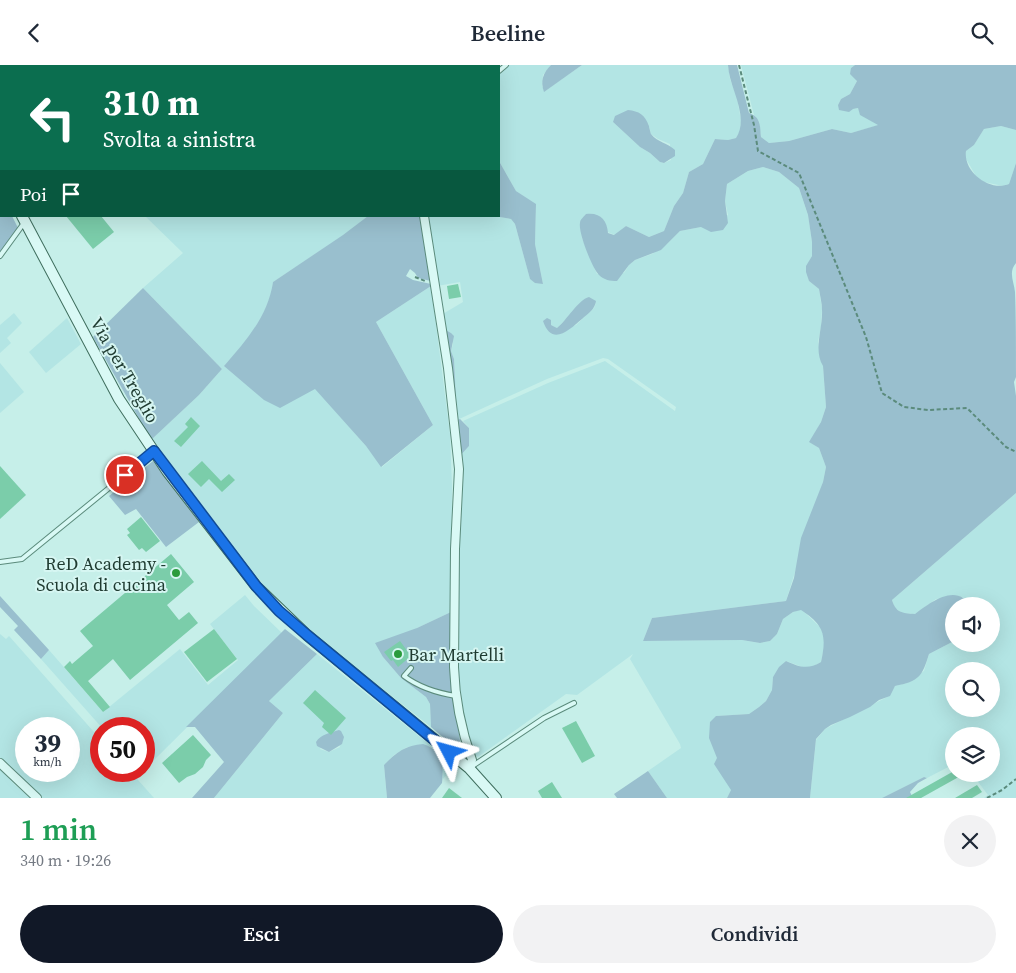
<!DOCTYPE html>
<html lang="it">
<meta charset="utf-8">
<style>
:root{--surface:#fff;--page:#f2f2f3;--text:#1f2937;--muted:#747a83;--accent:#111827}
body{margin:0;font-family:"Source Serif 4",serif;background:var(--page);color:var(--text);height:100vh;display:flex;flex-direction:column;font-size:19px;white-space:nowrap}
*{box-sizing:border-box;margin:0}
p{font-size:16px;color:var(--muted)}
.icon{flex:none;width:28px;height:28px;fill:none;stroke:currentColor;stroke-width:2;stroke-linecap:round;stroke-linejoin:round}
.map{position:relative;height:733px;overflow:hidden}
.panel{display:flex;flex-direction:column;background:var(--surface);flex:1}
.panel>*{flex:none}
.top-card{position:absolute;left:0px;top:0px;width:500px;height:152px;box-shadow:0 5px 20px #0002;background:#0b6e4f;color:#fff;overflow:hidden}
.tools{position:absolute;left:945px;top:532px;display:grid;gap:10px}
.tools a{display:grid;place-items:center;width:55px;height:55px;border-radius:50%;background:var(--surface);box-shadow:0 5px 20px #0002;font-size:25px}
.speed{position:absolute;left:15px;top:652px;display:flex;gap:10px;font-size:25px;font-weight:700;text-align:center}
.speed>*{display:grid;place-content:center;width:65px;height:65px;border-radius:50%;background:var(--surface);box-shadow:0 5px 20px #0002;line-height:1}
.speed small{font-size:12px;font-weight:400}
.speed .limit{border:8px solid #d22;background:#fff;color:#111}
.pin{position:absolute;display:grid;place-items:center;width:42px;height:42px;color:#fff;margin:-21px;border:2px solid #fff;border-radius:50%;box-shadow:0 1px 5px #0007}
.me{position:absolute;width:55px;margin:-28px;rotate:309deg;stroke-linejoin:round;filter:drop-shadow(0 0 4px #0008)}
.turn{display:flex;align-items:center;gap:18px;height:105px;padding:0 20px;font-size:22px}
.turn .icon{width:65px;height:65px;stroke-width:2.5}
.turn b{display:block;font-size:35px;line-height:42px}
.then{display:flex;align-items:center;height:48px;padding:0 20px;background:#0003;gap:10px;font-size:19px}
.round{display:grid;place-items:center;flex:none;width:52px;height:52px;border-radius:26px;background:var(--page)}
.overview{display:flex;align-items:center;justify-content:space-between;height:85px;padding:0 20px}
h1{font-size:30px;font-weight:600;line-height:38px;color:#1e9e55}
.primary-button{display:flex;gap:10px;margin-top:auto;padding:10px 20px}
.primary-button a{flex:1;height:58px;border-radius:30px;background:var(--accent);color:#fff;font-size:20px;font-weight:600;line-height:58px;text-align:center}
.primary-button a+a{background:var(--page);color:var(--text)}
header{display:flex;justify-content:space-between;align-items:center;height:65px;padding:0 20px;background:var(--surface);font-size:22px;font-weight:600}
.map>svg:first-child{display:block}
.farmland{fill:#b3e5e4;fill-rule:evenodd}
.green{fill:#99bfce}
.building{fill:#7bcdaa}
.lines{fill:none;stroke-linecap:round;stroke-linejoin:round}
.lane-casing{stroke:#5b8b7c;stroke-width:6}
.street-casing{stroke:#5b8b7c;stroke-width:10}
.secondary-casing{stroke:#3e6d5d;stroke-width:12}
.path{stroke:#5b8b7c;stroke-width:2;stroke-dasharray:4 2.5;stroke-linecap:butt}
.lane{stroke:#d9f9f5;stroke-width:4}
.street{stroke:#d9f9f5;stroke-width:8}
.secondary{stroke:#d9f9f5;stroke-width:10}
.route-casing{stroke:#114b97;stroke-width:12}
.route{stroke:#1a73e8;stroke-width:9}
.poi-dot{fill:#2a9b3b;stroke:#d6f6f2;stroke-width:2}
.labels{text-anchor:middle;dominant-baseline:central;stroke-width:4;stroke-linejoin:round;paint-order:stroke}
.street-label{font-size:18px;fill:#1f3b31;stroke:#d6f6f2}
.poi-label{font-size:18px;fill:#1f3b31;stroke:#d6f6f2;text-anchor:end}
</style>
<header><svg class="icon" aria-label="back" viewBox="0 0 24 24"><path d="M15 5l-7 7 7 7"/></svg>Beeline<svg class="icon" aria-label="search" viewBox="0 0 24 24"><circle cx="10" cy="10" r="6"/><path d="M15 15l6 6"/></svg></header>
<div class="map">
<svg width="1016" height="733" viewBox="0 0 1016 733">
<rect width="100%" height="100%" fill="#c6efe9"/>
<g class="farmland">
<polygon points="13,0 346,0 347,1 12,1"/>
<polygon points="350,0 499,0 351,1"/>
<path d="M507,0h44l-8,10 -1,11 3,5 37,-26h146l2,14 7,18 4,24 -1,11 -4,6 -8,2 -13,-1 -12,25 -14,8 -6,21 -9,13 -10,25 -15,6 -23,-11 -11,9 -35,-14 2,17 15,36 27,-1 5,-8 6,-5 17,-6 15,-10 13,-13 21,-4 27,-12 -3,-14 2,-17 21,-13 15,-4 16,5 20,16 9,27 4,27v14l-5,10 2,15 10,8 3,20 -1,18 -3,15 5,24 3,41 -5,15 -11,20 9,6 7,19 -3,15 -37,119 -134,17 -9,23 99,-1 18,3 10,-2 7,-7 6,-15 10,-7 8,-3 20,19 4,13 -4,21 -7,4 -9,2 -19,-7 -13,16 -1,13 -6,11 -7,6 -10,7 -33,2 15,74 -4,8h-60l-19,-27 33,-23 -1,-4 -50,-85 3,-5 -56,41 -11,-1 -88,63 -5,-2 -16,-60 2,-238 10,-11v-18l-6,-7 85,-38 57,-22 70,50 1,-4 -68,-48 -5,-1 -56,21 -90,41 -3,-61 -3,-8 2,-7 -2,-11 -7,-4 -3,-14 22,-13 -3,-20 -23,4 -11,-70h68l17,3 4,5 15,55 13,5 -8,-40 1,-39 -20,-14 -17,-30v-89zM613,57l35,1 3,11 7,5 12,5 1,16 -7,3 -4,-1 -10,-9 -10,-6zM596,238l-2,5 -18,17 -25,8v-8l6,3 13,-13z"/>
<polygon points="741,0 855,0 851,3 857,16 850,29 841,34 838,40 853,44 858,43 861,50 879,60 851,68 832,64 789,76 769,78 761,72 759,56 754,50"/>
<polygon points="1,14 1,96 0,96 0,15"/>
<polygon points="1001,61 1016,65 1016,98 1009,119 1003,121 984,117 977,113 965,92 966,86 974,80 984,64"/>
<polygon points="145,151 368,151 344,170 273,217 271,230 264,247 250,272 224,301 315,323 366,381 382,402 433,360 376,257 431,221 450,369 452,421 451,547 417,563 383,592 401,613 426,632 430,639 431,662 343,593 286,546 236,487 151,375 199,330 222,304 143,223 183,188"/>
<polygon points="14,248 22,258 7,273 11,278 0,288 0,260"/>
<polygon points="67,253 81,279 46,308 29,287"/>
<polygon points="0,298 24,327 0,348"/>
<path d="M1016,428v305h-32l4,-3 -16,-21h19v-38h-37v28l-27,14 -3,-1 -42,21h-72l6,-58 9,-11 64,-33 6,-10 12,-3 17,-12 5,-17 25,-13v3h37v-38h-19l-8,-8 -5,-2 -23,3 -21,15 -13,-1 -7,-5 -3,-8zM954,606h37v38h-37z"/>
<polygon points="245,530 254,541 282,568 144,705 144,664 103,664 41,594 49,585 103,647 180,584 208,620 238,595 210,559"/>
<path d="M0,569l6,5 3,-3 92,104v31h29l24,27h-113l-41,-39zM26,664h43v42h-43z"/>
<path d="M317,589l138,111 -12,14v-6l-36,-26 -13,8 -10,10 3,33h-173l69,-85 -14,-12zM335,666l5,16 -11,5 -9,-3 11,-15z"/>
<polygon points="0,704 15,720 31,733 0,733"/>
</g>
<g class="green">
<path d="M551,0h31l-38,27c-4,-11 -1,-19 7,-27z"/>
<path d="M728,0h9l12,48c12,4 11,13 12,24l8,6 20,-2 43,-12 19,4 27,-8 -18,-10 -2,-7 -5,1 -4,3 -10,-2 -1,-5 3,-6 9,-5 7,-13 -7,-7 1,-6 4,-3h161v65l-15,-4 -17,3 -10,16 -8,6c-3,21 24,41 43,33l7,-21v100c-8,9 -2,19 -1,29 1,25 1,60 1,85l-2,5 2,14v97l-124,107c4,13 10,13 23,14 11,-8 33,-26 48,-16 3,2 6,5 9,8h-18v35l-25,13c-7,23 -10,27 -34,32l-5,10 -11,4 -9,7 -20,10 -19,8 -6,4 -9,10 -6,59h-83l4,-8 -17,-26 3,-6 -8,-20 1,-16 6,-6 33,-2 10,-7 7,-6 6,-11 1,-13 6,-10 7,-6c13,6 22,9 35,1 6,-27 3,-37 -20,-52l-8,2 -10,7 -6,15 -7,7 -10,2 -18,-3 -99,1 9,-23 134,-17 8,-23 7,-40 22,-56 3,-15 -7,-19 -10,-6 12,-20 5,-15 -3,-41c-10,-16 0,-38 -1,-56 0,-7 -2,-14 -3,-21l-10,-8 -3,-9v-6l6,-10v-14l-4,-27 -9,-27 -20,-16 -16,-5 -15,4 -21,13 -2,17 3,22 -5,7 -12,2 -10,-5 -21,4 -19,19 -26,10 -6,5 -12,16c-7,0 -13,-1 -18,-6 -7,-7 -21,-43 -19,-52 0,-4 4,-6 6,-9 14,-2 21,6 22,19l6,2 12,-9 23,11 15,-6 10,-25 9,-13 6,-21 14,-8 12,-25 13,1 8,-2c14,-22 -7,-50 -8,-73z"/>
<path d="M628,45c11,1 17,5 21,16 0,1 2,8 2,8 6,8 17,9 24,16v6l-11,7 -4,-1 -10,-9 -10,-6 -27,-25 2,-6z"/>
<polygon points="499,96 516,126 536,139 535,179 543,219 535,218 530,214 515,159 511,154 494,151 499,151"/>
<polygon points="0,128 1,151 12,151 18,163 0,187"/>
<path d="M368,151h54l9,65 -13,-3 -3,-5 -5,-4 -4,7 7,4 18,4v2l-55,36 57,103 -52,42 -15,-21 -51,-57 -35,19 -16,-8 -40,-34c22,-25 44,-50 49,-84l70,-47z"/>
<polygon points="143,223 222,304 199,330 151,375 93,272"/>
<path d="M589,232l7,4c-1,8 -7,12 -14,18 -13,11 -30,28 -39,2l4,-3 4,2v5l6,3c10,-8 21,-28 32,-31z"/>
<polygon points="444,264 451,268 454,271 451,286 454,294 457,355 460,354 469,363 469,381 459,392"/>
<polygon points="153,396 199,457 166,482 136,444 125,450 109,431"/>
<polygon points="0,531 49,585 41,594 14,565 18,561 0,542"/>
<path d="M451,547c-3,43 4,86 9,129l-3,8 -26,-22 -1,-23 -4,-7 -25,-19 -18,-21 -8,-14 42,-15z"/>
<polygon points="285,564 317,589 269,636 283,648 214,733 192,733 224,697 195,662 186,662"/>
<path d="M339,665l2,1 3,6 -2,7 -13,8 -12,-6 -1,-4c5,-8 14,-9 23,-12z"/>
<path d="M423,679c19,6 21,21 19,39l-12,15h-43l-3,-33c11,-12 22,-20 39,-21z"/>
<polygon points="648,706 667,733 617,733 614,729"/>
<polygon points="924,712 927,713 918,718 910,727 913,733 882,733"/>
</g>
<g class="building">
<polygon points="66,151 101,151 114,167 93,184"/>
<polygon points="458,219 461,232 449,234 447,221"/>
<polygon points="191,352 200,361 181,382 174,376 188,362 185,359"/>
<polygon points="202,396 221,416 229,409 235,415 222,427 209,414 201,422 188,409"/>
<polygon points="0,401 26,430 0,454"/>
<polygon points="141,452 160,476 146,487 142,483 139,485 127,470 130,468 127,464"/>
<polygon points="171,489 194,517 167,540 179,555 189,547 198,558 130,615 113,594 88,616 110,642 103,647 64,602 70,596 72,599 93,581 80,566"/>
<polygon points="214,564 237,594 207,617 184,587"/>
<polygon points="400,576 411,591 398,602 393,595 391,596 384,587"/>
<polygon points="315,625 346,653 331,670 322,662 324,658 303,638"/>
<polygon points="576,656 595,691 582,698 562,663"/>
<polygon points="193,670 211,690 206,695 203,702 195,709 187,712 179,718 162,698"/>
<polygon points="954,706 954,709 964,709 921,733 906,733"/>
<polygon points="552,717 562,733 542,733 538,726"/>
<polygon points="977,720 982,727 972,733 955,733"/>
<polygon points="449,723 462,733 442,733"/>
</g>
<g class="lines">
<g class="lane-casing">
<g id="lane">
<polyline points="499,6 506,0"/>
<polyline points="0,191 24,158"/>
<polyline points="0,497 22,494 152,388"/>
<path d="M411,603l-7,8c16,12 33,17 52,20"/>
<polyline points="471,702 544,653 574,638"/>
</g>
</g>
<g class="street-casing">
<g id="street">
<polyline points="0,105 1,105"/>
<path d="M424,151l24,152 11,101 -4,80 -1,118c1,33 7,62 18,93l-3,8"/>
<polyline points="0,698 37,733"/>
</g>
</g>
<g class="secondary-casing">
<g id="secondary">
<polyline points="0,110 1,112"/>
<polyline points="22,151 119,334 167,406 256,521 307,570 469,703 496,733"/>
</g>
</g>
<g class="path">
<polyline points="348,0 349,1"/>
<polyline points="739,0 754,60 758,86 799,108 866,272 882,328 904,342 928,345 967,343 1006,382 1016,387"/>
<polyline points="415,212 425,216"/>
<polyline points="987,733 1002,725 1016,714"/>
</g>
<use href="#lane" class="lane"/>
<use href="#street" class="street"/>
<use href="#secondary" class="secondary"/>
</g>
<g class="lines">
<g class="route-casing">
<polyline id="route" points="125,410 154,386 256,521 279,546 307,570 449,687"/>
</g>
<use href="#route" class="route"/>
</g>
<g class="poi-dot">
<circle cx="176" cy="508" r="5"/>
<circle cx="398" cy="589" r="5"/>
</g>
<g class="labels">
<g class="street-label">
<text transform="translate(125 305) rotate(60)">Via per Treglio</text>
</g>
<g class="poi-label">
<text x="166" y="498">ReD Academy -<tspan x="166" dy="21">Scuola di cucina</tspan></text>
<text x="408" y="589" text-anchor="start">Bar Martelli</text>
</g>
</g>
</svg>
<div class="tools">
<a><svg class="icon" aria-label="sound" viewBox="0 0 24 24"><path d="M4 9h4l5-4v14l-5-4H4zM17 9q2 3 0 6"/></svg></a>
<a><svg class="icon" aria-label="search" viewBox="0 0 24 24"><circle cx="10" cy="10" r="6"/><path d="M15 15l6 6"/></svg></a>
<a><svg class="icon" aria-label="layers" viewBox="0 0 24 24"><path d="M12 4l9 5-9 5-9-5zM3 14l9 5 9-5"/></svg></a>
</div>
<div class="speed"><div>39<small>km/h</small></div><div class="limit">50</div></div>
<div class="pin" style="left:125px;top:410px;background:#d93025"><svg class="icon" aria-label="arrive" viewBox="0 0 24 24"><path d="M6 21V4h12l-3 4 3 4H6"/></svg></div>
<svg class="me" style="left:449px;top:687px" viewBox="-20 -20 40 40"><path d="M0-17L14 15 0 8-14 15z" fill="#1a73e8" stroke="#fff" stroke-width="4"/></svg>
<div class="top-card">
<div class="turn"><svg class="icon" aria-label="left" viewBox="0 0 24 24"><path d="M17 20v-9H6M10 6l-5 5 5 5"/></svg><div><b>310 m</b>Svolta a sinistra</div></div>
<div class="then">Poi<svg class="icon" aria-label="arrive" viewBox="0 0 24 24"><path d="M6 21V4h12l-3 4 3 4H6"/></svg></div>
</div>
</div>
<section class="panel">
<div class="overview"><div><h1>1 min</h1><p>340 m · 19:26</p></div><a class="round"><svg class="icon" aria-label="close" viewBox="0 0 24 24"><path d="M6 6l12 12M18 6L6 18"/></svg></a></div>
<div class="primary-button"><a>Esci</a><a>Condividi</a></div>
</section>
